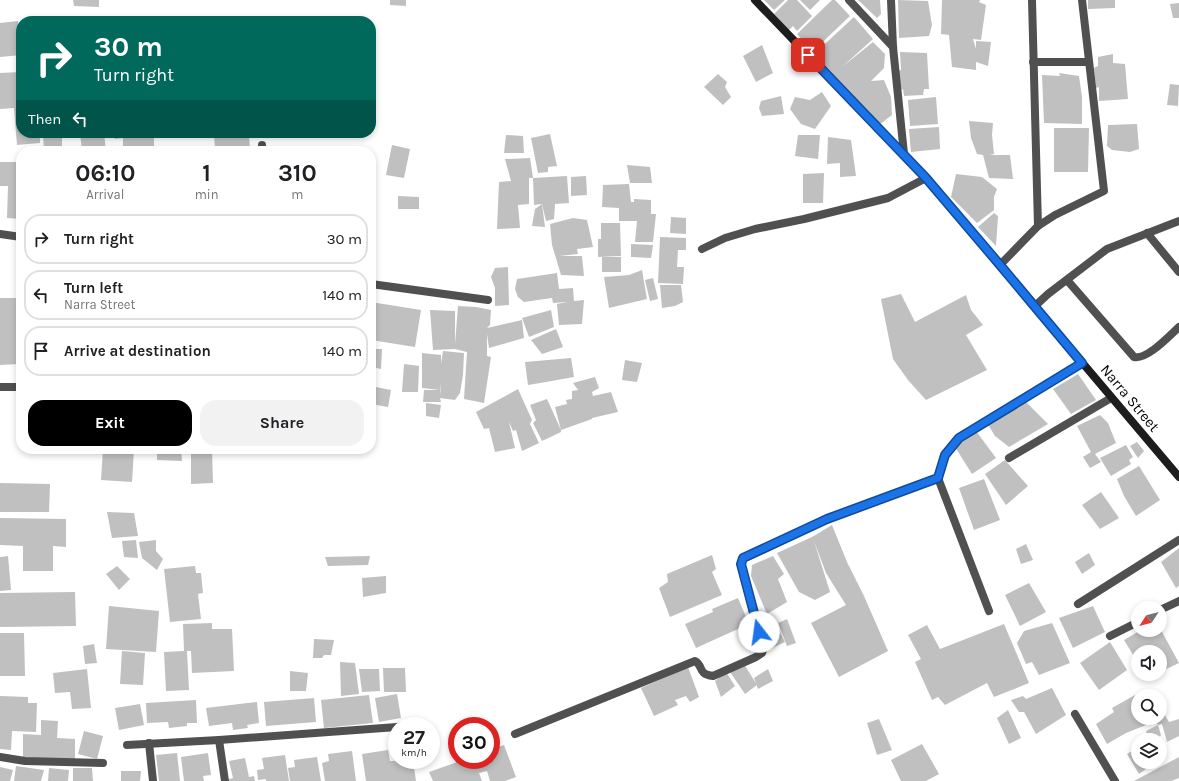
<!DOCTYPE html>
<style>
:root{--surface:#fff;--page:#f2f2f2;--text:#202124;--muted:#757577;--line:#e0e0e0;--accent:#000}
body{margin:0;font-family:Karla,sans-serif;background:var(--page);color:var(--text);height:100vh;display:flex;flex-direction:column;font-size:15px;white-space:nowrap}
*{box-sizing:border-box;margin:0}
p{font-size:13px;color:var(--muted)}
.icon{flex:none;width:22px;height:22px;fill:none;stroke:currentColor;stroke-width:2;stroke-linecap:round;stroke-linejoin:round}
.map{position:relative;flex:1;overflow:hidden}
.sheet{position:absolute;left:16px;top:146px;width:360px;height:308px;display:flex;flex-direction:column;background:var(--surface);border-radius:16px;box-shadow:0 2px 6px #0003}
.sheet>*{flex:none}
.banner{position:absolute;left:16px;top:16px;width:360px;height:122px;border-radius:16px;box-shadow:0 2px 6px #0003;background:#00695c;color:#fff;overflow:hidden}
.needle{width:26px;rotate:234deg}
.buttons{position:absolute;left:1131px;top:601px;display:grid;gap:8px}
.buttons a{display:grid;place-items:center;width:36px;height:36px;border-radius:50%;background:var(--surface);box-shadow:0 2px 6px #0003;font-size:20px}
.speed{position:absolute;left:388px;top:717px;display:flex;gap:8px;font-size:20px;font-weight:700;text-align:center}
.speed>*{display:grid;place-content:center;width:52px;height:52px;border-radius:50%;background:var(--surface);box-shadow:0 2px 6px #0003;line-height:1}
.speed small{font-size:10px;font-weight:400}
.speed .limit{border:6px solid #d22;background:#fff;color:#111}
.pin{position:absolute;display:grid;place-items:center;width:34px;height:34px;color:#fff;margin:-17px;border-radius:8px;box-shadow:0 2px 6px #0006}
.me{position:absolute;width:44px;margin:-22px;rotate:345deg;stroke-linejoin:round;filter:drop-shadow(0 0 3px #0008)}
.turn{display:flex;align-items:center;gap:14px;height:84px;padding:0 12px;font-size:18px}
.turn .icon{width:52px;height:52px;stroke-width:2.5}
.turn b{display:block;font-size:28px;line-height:34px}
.then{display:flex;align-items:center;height:38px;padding:0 12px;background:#0003;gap:8px;font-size:15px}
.eta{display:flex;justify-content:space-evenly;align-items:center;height:68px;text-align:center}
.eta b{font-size:24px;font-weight:700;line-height:28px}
.primary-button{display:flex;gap:8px;margin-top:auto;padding:8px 12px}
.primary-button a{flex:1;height:46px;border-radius:16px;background:var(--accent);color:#fff;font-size:16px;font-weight:700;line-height:46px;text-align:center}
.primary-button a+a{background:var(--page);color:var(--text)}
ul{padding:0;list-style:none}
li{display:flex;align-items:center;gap:12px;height:50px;margin:0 8px 6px;padding:0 4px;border:2px solid var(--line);border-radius:16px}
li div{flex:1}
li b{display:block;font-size:15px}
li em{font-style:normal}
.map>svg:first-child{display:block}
.building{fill:#c0c0c0}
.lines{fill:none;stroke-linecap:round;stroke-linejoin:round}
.lane{stroke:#505050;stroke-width:8}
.street{stroke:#505050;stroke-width:8}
.secondary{stroke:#1d1d1d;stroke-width:8}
.route-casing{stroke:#114b97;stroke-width:10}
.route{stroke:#1a73e8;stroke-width:7}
.labels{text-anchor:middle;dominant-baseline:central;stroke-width:4;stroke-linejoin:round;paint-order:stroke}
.street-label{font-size:15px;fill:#000;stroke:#fff}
</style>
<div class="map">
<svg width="1179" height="781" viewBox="0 0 1179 781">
<rect width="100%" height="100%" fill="#fff"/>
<g class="building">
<polygon points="73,0 99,0 99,7 74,6"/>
<polygon points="390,0 406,0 406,6 390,5"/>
<polygon points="764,0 785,0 774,10"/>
<polygon points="788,0 797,0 812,16 797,31 793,26 789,30 774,14"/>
<polygon points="800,0 820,0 810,10"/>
<polygon points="832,0 835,0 850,16 813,51 797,34"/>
<polygon points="858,0 880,0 881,14 877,18"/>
<polygon points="898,0 928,1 932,25 929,36 899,38"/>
<polygon points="942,0 980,0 979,2 986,5 981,40 973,39 976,49 976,41 991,42 988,66 976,62 976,70 952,67 949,35 941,34"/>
<polygon points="1088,0 1115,0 1115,8 1088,9"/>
<polygon points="1179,3 1179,18 1173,18 1170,4"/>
<polygon points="854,17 873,39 842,67 873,42 885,54 884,68 871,81 884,80 891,97 892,115 879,125 813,55"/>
<polygon points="18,21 21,55 0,57 0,23"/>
<polygon points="762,45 773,73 756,82 743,56"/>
<polygon points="900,52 927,53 929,89 924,89 923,95 904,96 903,89 900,90 898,71 901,70"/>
<polygon points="1113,54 1113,63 1125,64 1128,99 1099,101 1099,87 1096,88 1094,68 1098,66 1098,57"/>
<polygon points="21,72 21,133 40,133 40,143 17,145 14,108 0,109 0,73"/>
<polygon points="1059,73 1079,76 1082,97 1082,124 1044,123 1042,75 1060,76"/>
<polygon points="718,74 727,82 725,87 731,97 723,105 704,87"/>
<polygon points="1170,84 1179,85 1178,106 1167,105"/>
<polygon points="822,92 831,106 815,129 801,124 790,109 795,97 810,100"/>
<polygon points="781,96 784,114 762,116 759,108 761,101"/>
<polygon points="936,97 938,124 910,126 908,100"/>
<polygon points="969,121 993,123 992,135 994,154 989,155 1010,155 1013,179 989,178 983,155 977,154 971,138"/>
<polygon points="1137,124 1139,149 1130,152 1112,150 1107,146 1108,125"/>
<polygon points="939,127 940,149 911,152 909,129"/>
<polygon points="1054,128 1089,128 1088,172 1054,172"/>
<polygon points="43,133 62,133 62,151 44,151"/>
<polygon points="80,133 104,133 106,151 82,151"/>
<polygon points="115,133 154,133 154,151 123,151 123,138 115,139"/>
<polygon points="214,133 249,133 250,151 215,151"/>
<polygon points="550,134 557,166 548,167 548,172 538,173 531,138"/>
<polygon points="506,135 523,136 524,153 504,153"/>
<polygon points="798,135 820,135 818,159 795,156"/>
<polygon points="828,137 851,140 856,176 840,177 840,163 827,164"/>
<polygon points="392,145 410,149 404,178 386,175"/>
<polygon points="530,158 533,178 529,178 529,204 518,205 520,228 497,229 499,182 511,181 505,159"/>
<polygon points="0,162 21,162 21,219 7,218 8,186 0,186"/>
<polygon points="627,165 650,167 652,183 630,183"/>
<polygon points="824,173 823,203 803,203 803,174"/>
<polygon points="956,174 982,177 997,189 994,197 994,210 977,223 951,197"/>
<polygon points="567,176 569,203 555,204 554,219 546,221 542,204 534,205 533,178"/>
<polygon points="586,176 587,195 571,196 571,177"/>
<polygon points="629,184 631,202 634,202 634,199 651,200 651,214 656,214 653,242 635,242 637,221 619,221 619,208 602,207 603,185"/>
<polygon points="398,196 419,197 419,209 398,209"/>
<polygon points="542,204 545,227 532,226 535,209"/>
<polygon points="994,213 998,216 996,246 978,227"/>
<polygon points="671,217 686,218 686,234 670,233"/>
<polygon points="573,218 587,220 593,247 577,249 578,254 559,256 582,256 584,276 561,275 552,245 550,224"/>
<polygon points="601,223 620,223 621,256 598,257 598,239 601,239"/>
<polygon points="660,237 686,238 686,250 673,250 678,250 677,267 684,267 683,284 658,283"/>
<polygon points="631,244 653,245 651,258 631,257"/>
<rect x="602" y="257" width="19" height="15"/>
<polygon points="508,267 509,305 495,306 495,288 491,277 495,268"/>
<polygon points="642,270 647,299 609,308 604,277 629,275"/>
<polygon points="557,273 559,289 573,288 574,301 584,300 582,324 559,325 557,304 567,302 553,303 552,298 524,302 518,297 515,289 517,279"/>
<polygon points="653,278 658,299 650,301 645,280"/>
<polygon points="660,285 681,285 683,302 675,306 662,308"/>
<polygon points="901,294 915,322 966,295 971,310 983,325 966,335 987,370 926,400 908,380 893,359 881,299"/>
<polygon points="0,298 21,298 21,364 0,365"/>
<polygon points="371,302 421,310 415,347 371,340"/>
<polygon points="458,306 476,307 491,310 490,325 487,328 522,320 524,338 489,348 487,334 487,356 491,357 484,403 464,399 467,352 455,349 433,350 430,310 455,311 455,344"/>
<polygon points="551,310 554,327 529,337 522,318"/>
<polygon points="556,329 563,347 542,354 531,340"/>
<polygon points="371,349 382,349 381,369 371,367"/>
<polygon points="443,351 464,353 463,375 460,393 455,400 440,398 441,402 423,402 424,390 440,390 440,396 441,383 440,390 422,388 422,353 441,355 441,364"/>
<polygon points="571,358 574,377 546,382 528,385 525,362"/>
<polygon points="625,360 642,363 637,382 622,380"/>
<polygon points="404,364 419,366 418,392 402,392"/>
<polygon points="1078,374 1096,400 1071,414 1053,389"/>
<polygon points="595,377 599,388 592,392 593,396 611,392 618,412 592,418 592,419 561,430 561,432 542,441 533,423 536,420 530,405 547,399 561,430 555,407 567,404 566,400 572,399 572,391 578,390 573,383"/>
<polygon points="376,387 391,390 388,407 371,404"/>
<polygon points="518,389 532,420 530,424 539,443 522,451 516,430 513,431 509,422 515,448 495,452 489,428 484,429 476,412"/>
<polygon points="1025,401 1048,424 1009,447 995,436 987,423"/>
<polygon points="426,403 441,405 439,418 426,416"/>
<polygon points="1100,415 1108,423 1116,443 1095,454 1101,462 1090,468 1083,457 1091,452 1077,426"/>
<polygon points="976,431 996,458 972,474 955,447"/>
<polygon points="1137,442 1144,451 1138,458 1130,446"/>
<polygon points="1126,445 1133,457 1129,460 1131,464 1111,476 1100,458"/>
<polygon points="103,449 134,449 132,482 101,480"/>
<polygon points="157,449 181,449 182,461 157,460"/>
<polygon points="191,449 212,449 213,483 191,484"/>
<polygon points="1005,460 1028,486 1006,505 985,474"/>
<polygon points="1139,466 1160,500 1136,516 1124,496 1117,479"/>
<polygon points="984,479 1000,520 974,530 959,488"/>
<polygon points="0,483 50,484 49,512 0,512"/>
<polygon points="1101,492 1119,518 1100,529 1082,505"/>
<polygon points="107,512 134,513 138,536 112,538"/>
<polygon points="0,518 66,519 66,547 53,546 53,571 23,571 23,546 0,545"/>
<polygon points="832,525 847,562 864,596 888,651 839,677 811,623 846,605 826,573 814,541 830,592 815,600 799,592 777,553 812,537"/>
<polygon points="136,540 138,558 124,557 122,541"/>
<polygon points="156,540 156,551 163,559 157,570 142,558 139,542"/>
<polygon points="1026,544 1033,560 1021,564 1016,549"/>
<polygon points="1179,548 1179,586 1176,588 1161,562"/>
<polygon points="1089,553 1095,565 1082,574 1075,562"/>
<polygon points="712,555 716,569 712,572 722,595 670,617 659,588 668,582 667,574"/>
<polygon points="8,556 11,590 0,591 0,557"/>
<polygon points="370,556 368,565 328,566 325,557"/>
<polygon points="773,556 784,574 778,579 787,602 767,614 751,576 752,565"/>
<polygon points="117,566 130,579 119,590 106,574"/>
<polygon points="195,566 196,573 201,573 203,593 198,594 201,619 170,622 164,569"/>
<polygon points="386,576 386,593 363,597 362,578"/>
<polygon points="1029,583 1046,612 1020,626 1005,595"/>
<polygon points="75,592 76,626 0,627 0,593"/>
<polygon points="738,598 749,624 696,648 685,624 713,612 712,609"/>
<polygon points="109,606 159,611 156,652 106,649"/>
<polygon points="1093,606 1105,632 1073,648 1059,618"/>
<polygon points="787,619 796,643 787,646 778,623"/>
<polygon points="212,623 212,629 232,629 234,671 192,673 191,651 187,651 189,690 166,691 164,652 184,651 183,624"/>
<polygon points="1052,623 1070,663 1039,675 1032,662 1026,664 1017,643 1024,631"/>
<polygon points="1004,624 1029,683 994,697 987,683 945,705 938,697 932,700 915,662 921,659 908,635 927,625 940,649"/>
<polygon points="778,628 785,642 768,650 761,636"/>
<polygon points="1141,630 1161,630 1179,663 1160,672 1160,652 1138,652 1138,663 1124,640"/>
<polygon points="0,633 24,633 25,676 0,676"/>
<polygon points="314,639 334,640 331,655 324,655 322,658 313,658"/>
<polygon points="1110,642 1127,670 1099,690 1080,663"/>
<polygon points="94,644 97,663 85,664 83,646"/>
<polygon points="122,651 145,653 143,685 120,684"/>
<polygon points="340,662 355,663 359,694 341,696"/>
<polygon points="744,664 757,685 745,694 730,672"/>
<polygon points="688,667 699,697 690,702 686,696 675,700 678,705 654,716 641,688"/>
<polygon points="383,668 405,668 406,692 384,692"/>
<polygon points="87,669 91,708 72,709 70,692 55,693 53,673"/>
<polygon points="359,669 379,669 380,691 362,692"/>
<polygon points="768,669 773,681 758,689 754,678"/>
<polygon points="290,671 308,673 306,691 290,691"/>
<polygon points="726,672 735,686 721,697 715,681"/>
<polygon points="1052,688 1066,715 1036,734 1024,712 1019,712 1011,700 1023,696 1026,699"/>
<polygon points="397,694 401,718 379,722 375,698"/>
<polygon points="369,695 373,723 324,728 321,700"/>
<polygon points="1135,695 1138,700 1138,718 1148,718 1151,723 1126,733 1107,744 1096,724 1114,712 1112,708"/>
<polygon points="0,696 28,697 28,703 37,703 36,732 12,731 11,750 0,749"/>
<polygon points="314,698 316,722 266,726 264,702"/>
<polygon points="196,700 197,723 187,723 187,726 169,728 168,722 147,723 146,703"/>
<polygon points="257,702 259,723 247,725 248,728 233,730 232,723 209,726 206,708"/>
<polygon points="140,704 144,725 119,730 115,708"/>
<polygon points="1008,710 1021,738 1009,744 997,718"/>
<polygon points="1162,710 1169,722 1179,719 1179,736 1167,742 1162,724 1158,725 1161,735 1157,740 1149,740 1146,731 1158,725 1153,718 1160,718 1160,711"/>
<polygon points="879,719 892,750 877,755 867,723"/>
<polygon points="41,720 58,721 57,738 75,739 75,761 23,759 23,734 41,735"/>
<polygon points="84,731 103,736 97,759 78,754"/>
<polygon points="922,744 939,774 926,781 901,781 891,760"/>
<polygon points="504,745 516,777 505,781 490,781 487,771 479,773 482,781 433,781 429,772 463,760 473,760 474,763 481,760 491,760 491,750"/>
<polygon points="1138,747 1138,762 1156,762 1139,774 1127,754"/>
<polygon points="388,750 390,761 413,760 416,781 366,781 362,754"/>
<polygon points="352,751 356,781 325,781 322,763 329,761 328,754"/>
<polygon points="177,753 180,781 159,781 156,755"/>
<polygon points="208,753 211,775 203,776 204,781 184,781 181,757"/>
<polygon points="285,755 289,781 266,781 266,779 258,780 257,770 264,769 262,758"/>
<polygon points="317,757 321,781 290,781 288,768 295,767 294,760"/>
<polygon points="1179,757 1179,778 1171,781 1134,781"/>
<polygon points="245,758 249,777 254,776 255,781 229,781 229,779 233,778 229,761"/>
<polygon points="16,766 44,770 41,781 14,781"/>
<polygon points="0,767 13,770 10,781 0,781"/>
<polygon points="49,768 69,770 68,781 48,781"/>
<polygon points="73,768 92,768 93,781 73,781"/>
<polygon points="121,771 141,771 140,781 121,781"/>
</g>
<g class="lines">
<g class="lane">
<polyline points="1009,458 1111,398"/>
<polyline points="1160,610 1179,601"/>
<polyline points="1110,636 1138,622"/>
</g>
<g class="street">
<polyline points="849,0 893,47"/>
<polyline points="891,0 893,47 904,154"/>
<polyline points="1032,0 1038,226"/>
<polyline points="1033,62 1089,62"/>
<polyline points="262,151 262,145"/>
<polyline points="1147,233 1179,272"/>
<polyline points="0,234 21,237"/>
<polyline points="702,249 725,238 755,229 804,219 888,198 926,178"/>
<polyline points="1000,265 1038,226 1055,215 1104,191 1082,0"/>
<path d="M1067,280l67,77c13,3 35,-21 45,-30"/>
<polyline points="371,284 488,300"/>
<polyline points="1035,306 1048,294 1107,249 1179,221"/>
<polyline points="0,387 21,387"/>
<polyline points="1078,604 1179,540"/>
<polyline points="989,611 938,478 945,455 959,438 1082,363"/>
<polyline points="1075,714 1115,781"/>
<path d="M515,734l180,-73c9,5 2,13 18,15l43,-19 6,-4 2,-6 -5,-15 -18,-68 2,-5 84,-40 111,-41"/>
<polyline points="219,740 225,781"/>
<polyline points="149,743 153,781"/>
<polyline points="127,745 219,740 397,727"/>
<polyline points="0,757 25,761 103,763"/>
</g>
<polyline class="secondary" points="755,0 926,178 1179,477"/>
</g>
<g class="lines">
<g class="route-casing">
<polyline id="route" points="759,632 741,564 743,558 827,519 938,478 945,455 959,438 1082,363 1000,265 926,178 808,55"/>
</g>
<use href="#route" class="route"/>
</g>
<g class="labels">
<g class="street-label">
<text transform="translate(1130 398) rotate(50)">Narra Street</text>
</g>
</g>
</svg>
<div class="buttons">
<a><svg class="needle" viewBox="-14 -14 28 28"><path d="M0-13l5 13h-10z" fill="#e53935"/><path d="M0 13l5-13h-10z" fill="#757577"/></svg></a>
<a><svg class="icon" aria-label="sound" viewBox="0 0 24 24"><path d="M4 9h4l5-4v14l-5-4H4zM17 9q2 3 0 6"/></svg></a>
<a><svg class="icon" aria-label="search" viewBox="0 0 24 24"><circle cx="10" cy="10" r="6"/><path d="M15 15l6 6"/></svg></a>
<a><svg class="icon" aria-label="layers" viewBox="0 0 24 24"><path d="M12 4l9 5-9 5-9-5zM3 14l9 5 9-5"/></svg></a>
</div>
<div class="speed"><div>27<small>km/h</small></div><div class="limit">30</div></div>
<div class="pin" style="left:808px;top:55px;background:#d93025"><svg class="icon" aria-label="arrive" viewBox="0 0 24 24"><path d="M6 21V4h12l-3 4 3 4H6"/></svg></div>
<svg class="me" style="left:759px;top:632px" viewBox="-20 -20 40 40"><circle r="19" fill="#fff"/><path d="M0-13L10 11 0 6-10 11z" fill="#1a73e8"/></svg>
<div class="banner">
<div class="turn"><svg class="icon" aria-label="right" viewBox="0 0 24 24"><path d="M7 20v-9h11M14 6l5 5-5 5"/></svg><div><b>30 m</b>Turn right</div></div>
<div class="then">Then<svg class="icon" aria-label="left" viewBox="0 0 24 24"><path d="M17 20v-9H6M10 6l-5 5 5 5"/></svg></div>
</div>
<section class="sheet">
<div class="eta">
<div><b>06:10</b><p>Arrival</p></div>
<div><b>1</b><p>min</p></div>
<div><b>310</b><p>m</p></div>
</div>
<ul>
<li><svg class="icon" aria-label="right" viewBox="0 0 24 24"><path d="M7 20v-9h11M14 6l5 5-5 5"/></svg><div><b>Turn right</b></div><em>30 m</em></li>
<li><svg class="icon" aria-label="left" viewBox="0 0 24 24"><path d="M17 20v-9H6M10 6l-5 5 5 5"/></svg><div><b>Turn left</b><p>Narra Street</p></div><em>140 m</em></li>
<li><svg class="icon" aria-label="arrive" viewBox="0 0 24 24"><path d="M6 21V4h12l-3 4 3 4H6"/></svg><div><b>Arrive at destination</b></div><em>140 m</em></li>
</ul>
<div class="primary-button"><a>Exit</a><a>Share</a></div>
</section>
</div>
